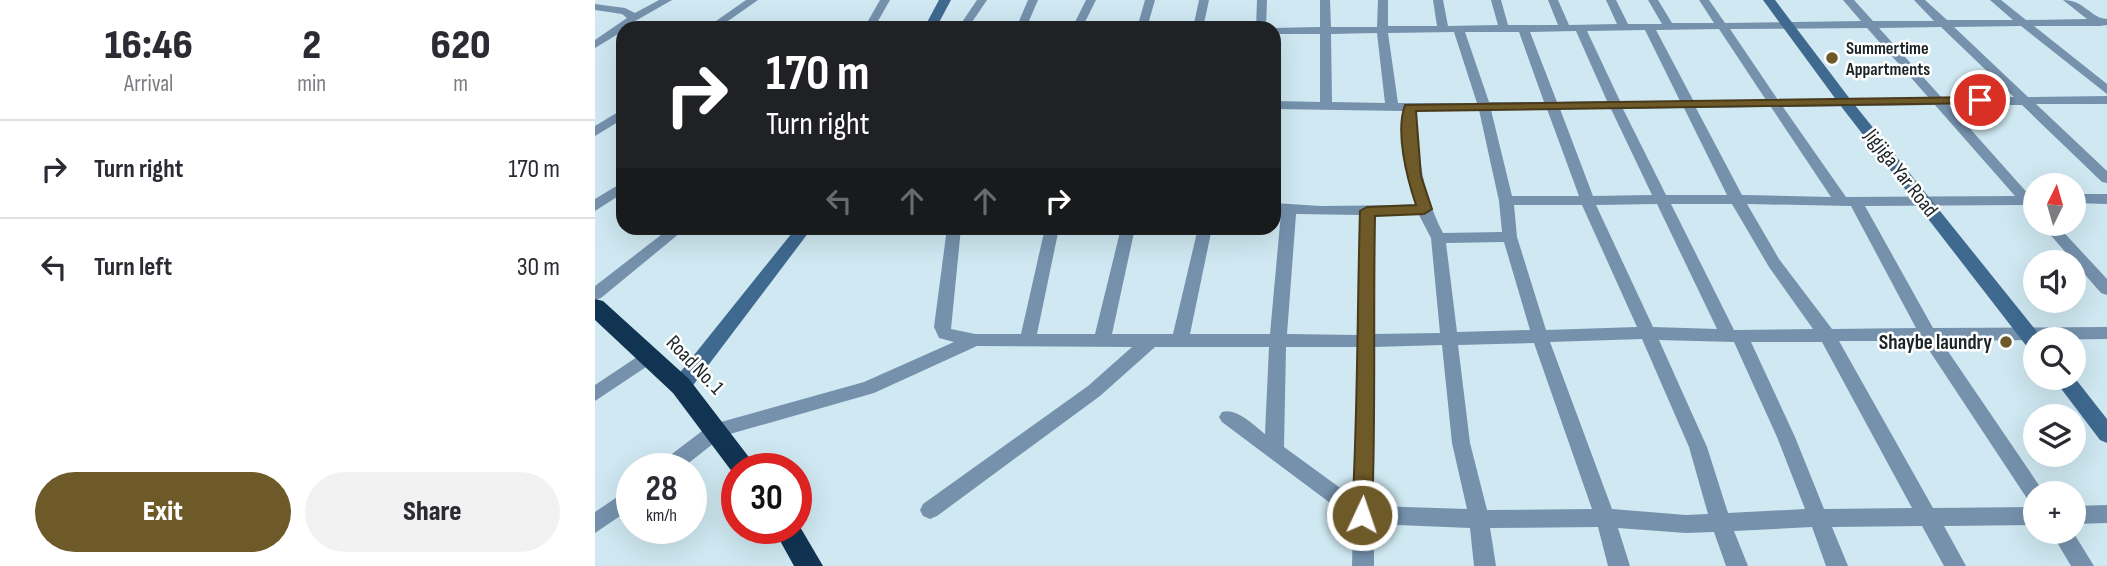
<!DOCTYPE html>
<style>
:root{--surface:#fff;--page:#f2f2f3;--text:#2b2b33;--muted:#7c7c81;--line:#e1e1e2;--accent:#6e5928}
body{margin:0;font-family:"Sofia Sans Condensed",sans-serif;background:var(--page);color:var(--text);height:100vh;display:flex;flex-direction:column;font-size:26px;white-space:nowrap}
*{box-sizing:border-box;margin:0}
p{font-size:23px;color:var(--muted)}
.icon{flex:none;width:38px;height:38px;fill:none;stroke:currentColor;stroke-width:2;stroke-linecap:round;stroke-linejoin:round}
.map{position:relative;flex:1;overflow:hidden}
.sheet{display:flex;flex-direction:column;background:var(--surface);width:595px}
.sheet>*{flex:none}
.hud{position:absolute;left:21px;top:21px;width:665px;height:214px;border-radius:21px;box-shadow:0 7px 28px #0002;background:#202124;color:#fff;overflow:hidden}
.needle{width:46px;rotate:5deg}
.controls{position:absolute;left:1428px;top:173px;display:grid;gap:14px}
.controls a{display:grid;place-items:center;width:63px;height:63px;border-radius:50%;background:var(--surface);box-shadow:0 7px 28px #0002;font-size:35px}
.speed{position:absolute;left:21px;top:453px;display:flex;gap:14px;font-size:35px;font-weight:700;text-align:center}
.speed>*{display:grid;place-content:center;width:91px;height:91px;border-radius:50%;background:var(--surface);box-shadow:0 7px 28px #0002;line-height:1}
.speed small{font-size:18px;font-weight:400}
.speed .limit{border:10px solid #d22;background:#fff;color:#111}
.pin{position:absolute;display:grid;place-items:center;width:60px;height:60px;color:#fff;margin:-30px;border:4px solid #fff;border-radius:50%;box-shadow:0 2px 7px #0007}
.me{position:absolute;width:77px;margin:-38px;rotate:3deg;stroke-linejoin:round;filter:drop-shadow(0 0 5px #0008)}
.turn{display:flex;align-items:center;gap:24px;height:147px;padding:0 35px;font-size:32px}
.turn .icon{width:91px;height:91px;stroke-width:2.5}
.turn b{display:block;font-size:49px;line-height:60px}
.lanes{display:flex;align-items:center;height:66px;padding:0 35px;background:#0003;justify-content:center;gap:35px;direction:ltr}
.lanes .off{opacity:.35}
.eta{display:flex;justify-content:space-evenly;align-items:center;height:119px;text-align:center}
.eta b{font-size:42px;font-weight:800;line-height:49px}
.button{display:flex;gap:14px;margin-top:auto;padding:14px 35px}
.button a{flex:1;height:80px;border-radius:42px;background:var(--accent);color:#fff;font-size:28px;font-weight:800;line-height:80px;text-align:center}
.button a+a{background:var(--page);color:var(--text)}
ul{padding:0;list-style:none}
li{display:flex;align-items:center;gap:21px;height:98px;padding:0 35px;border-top:2px solid var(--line)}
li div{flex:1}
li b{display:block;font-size:26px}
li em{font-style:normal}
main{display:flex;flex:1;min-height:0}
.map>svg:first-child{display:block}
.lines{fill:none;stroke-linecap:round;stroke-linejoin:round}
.street{fill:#7591ac;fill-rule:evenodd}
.secondary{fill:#3f698f;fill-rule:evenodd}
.highway{fill:#103452;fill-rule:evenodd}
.route{fill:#6e5928;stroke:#483a1a;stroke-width:2}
.poi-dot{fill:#6e5928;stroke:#fff;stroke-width:2.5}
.labels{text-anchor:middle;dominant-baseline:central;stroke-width:5;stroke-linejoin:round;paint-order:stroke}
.far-poi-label{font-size:18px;font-weight:bold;fill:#1b2427;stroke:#fff;text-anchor:start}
.street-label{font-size:21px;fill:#1b2427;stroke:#fff}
.poi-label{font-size:21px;font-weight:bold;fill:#1b2427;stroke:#fff;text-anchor:end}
</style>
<main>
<section class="sheet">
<div class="eta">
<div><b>16:46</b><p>Arrival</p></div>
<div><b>2</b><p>min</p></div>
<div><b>620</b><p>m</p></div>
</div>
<ul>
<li><svg class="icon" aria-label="right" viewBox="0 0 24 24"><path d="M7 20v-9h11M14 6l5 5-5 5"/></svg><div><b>Turn right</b></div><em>170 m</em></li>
<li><svg class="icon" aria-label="left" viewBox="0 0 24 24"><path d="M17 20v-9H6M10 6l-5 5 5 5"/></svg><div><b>Turn left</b></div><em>30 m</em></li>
</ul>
<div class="button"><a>Exit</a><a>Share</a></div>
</section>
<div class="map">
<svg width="1512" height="566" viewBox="0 0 1512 566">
<rect width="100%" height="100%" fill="#cfe8f1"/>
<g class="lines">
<g class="street">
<polygon points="64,0 77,0 28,28 28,31 0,48 0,40 32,18 27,14 0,10 0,4 30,8 40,13"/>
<polygon points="151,0 163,0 123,28 111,28"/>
<polygon points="285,0 295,0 279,28 269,28"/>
<polygon points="382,0 392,0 373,28 363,28"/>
<polygon points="433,0 443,0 431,28 421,28"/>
<polygon points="491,0 501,0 487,28 477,28"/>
<polygon points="550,0 560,0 552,28 542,28"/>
<polygon points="604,0 614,0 608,28 598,28"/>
<polygon points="662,0 672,0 671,28 661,28"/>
<path d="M725,0h10l1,27h46l1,-27h10v26h49l-4,-26h10l5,26 50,-1 -7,-25h10l7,25h50l-10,-25h10l11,25 48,-1 -11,-24h10l12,24h34l-14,-24h10l14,23h42l-15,-23h10l16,23 136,-2 -18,-21h11l19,21h61l-20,-21h11l22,20h66l-23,-20h11l25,20 61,-1 -24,-19c22,0 27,18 44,19v6l-7,1h-66l73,58v10l-86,-68 -67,1 74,70 79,-1v8h-71l71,67v12l-5,-1 -80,-77h-73l81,91h5v12h-9l-3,-3 -158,1 68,122 174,-1v12l-166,2 104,153h-10v9l-7,-3 -105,-159h-84l94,167 102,-1v18l-91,1 22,40h-22l-22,-40 -90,1 16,39h-22l-14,-39 -78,4 14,35h-22l-12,-34 -28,1 -68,-5 12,38h-22l-10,-39 -108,1 6,38h-22l-4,-38 -96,-4v42h-22l1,-46 -131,-98 -3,-5 3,-5c14,-5 32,13 43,22l4,-87h-114l-55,49 -163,120 -7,3 -7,-3 -3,-6 3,-6 165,-118 44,-39 -155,-1 -103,47 -151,43 -42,33h-24l3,-6 50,-38 154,-43 90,-40 -15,-4 -5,-11 13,-99h14l-10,101 24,5h46l24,-106h14l-22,106h58l26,-106h14l-23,106h61l25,-106h14l-22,106h80l11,-121h-7v-10l46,3 96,-1 -9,-29 -4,-65 -129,-2v-8l46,1v-68h-46l-1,-6 47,-1zM1346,27l73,70 -72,1 -63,-70zM1272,28l62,70 -151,2 -48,-71zM1124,29l47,71h-73l-37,-70zM1050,30l35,71h-60l-33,-70zM981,31l31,70 -50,1 -27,-70zM859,32l23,71h-79l-10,-70zM870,32h54l25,70h-55zM782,33l8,70 -53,-1 -1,-68zM1340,105l80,91 -169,1 -63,-90zM1176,107l60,90 -89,-2 -46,-87zM1089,108l43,87h-61l-43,-86zM952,109l32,87h-67l-21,-86zM965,109h51l41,86 -59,1zM884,110l20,91 3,31 -59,1c-22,-44 -24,-75 -27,-122zM1062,204l60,125 -64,-2 -57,-122zM1076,204h61l37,63 44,62 -79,1zM1152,204l104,2 65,122 -84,1 -53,-70zM919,205h68l55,122 -91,3 -29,-93zM701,214l64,1 -3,120 -70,-1zM779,215h45l12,23 9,95 -66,1zM909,242l26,88 -73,2 -11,-89zM1047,339l47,108 19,67 -22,1 -74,-6 -62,-167zM1064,340l75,2 43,95 28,72 -77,4 -21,-66zM1156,342h71l90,166 -88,1 -29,-72zM939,343l58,166 -105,1 -17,-67 -12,-98zM847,345l10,98 15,66 -93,-3v-159zM691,347h71l-3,151 -70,-51z"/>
<polygon points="28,109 28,119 0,136 0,126"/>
<polygon points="28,182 28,193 0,211 0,199"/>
<polygon points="1479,194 1512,194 1512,204 1479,203"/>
<polygon points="1446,224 1461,224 1512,279 1512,295 1506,293"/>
<polygon points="75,228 91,228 6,298 0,300 0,286"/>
<polygon points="54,349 60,351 63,356 60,361 0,401 0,385"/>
<polygon points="37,487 37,508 0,533 0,512"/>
<polygon points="1512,505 1512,523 1479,524 1479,506"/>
<polygon points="1456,532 1478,532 1499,566 1476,566"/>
</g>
<g class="secondary">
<polygon points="344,0 356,0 341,28 329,28"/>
<polygon points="1168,0 1180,0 1255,99 1447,338 1440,340 1440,350 1433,348 1245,105"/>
<polygon points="201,228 217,228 93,392 86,394 79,392 76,386 79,380"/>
<polygon points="1479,377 1512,419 1512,443 1505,440 1458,378"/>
</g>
<g class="highway">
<polygon points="0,299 8,301 94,379 163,469 142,469 141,477 78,393 0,320"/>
<polygon points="201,520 228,566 199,566 178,528 201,528"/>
</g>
</g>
<path class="route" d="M1385,97l6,3 -2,3 -568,8 5,65 11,33 -8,5 -49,2c-2,100 1,199 -3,299l-3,7 -7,2 -7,-2 -3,-7c6,-101 5,-202 8,-304l7,-4 49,-2c-9,-27 -21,-73 -11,-100z"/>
<g class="poi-dot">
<circle cx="1237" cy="58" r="7"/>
<circle cx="1411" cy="342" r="7"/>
</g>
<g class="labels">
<g class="far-poi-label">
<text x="1251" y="48">Summertime<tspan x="1251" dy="21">Appartments</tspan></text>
</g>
<g class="street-label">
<text transform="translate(1306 173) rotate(52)">Jigjiga Yar Road</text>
<text transform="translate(100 365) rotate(46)">Road No. 1</text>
</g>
<g class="poi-label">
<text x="1397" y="342">Shaybe laundry</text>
</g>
</g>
</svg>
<div class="controls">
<a><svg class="needle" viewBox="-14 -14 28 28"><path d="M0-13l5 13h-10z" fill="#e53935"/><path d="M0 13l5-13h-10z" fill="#7c7c81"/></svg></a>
<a><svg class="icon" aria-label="sound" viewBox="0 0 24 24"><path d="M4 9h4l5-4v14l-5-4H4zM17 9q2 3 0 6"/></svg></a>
<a><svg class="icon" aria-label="search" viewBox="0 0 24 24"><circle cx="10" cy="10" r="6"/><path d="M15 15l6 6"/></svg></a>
<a><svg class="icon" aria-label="layers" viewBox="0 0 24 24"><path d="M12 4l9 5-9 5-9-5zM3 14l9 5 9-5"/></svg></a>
<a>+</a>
</div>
<div class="speed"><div>28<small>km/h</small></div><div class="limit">30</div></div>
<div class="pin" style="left:1385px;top:100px;background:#d93025"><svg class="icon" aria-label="arrive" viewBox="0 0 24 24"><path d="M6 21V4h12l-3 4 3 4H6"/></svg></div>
<svg class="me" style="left:767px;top:515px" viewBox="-20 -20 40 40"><circle r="17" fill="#6e5928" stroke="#fff" stroke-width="3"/><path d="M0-11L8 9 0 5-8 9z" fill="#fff"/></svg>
<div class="hud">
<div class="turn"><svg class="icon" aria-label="right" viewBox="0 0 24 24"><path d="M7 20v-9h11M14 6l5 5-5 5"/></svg><div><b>170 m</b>Turn right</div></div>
<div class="lanes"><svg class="icon off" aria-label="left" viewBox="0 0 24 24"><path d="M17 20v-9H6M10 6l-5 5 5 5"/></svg><svg class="icon off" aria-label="ahead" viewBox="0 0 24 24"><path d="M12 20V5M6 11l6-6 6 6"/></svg><svg class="icon off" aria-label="ahead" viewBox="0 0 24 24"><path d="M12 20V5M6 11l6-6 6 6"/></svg><svg class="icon" aria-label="right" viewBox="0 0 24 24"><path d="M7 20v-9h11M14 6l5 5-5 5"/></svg></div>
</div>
</div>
</main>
